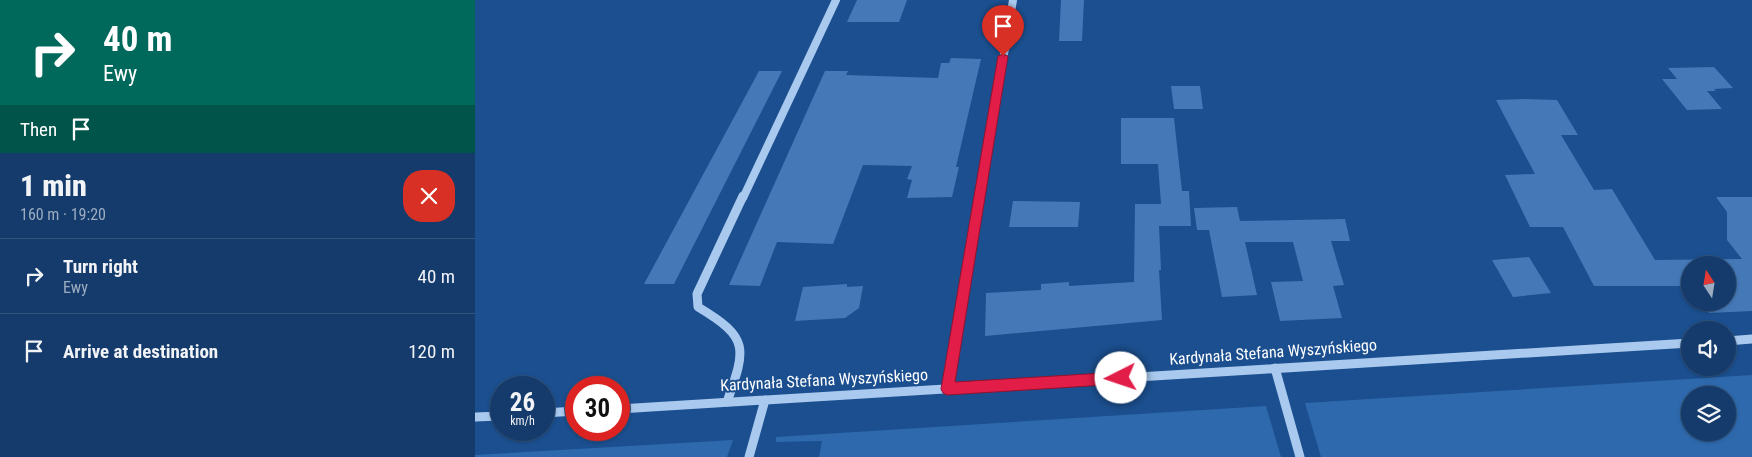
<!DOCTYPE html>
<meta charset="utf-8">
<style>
:root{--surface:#143b6b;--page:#1d4271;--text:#f1f3f6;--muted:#9dadc1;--line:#33557e}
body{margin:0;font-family:"Roboto Condensed",sans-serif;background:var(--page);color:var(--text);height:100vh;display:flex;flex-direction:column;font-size:19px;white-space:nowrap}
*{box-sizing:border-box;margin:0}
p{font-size:16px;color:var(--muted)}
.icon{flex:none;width:28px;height:28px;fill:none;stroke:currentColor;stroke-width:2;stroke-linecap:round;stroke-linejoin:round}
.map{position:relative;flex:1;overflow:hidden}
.drawer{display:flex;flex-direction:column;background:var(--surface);width:475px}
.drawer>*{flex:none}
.banner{background:#00695c;color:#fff;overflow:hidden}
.needle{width:32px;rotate:348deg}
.controls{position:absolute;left:1206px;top:256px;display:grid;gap:10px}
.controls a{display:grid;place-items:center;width:55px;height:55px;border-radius:50%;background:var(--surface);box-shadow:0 1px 4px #0004,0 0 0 1px var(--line);font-size:25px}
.speed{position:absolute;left:15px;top:376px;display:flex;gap:10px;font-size:25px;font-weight:700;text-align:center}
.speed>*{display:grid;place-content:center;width:65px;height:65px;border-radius:50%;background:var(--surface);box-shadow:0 1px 4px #0004,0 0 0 1px var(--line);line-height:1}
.speed small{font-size:12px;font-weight:400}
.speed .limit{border:8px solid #d22;background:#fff;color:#111}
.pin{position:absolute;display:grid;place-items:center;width:42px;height:42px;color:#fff;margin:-51px -21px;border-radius:50% 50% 50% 0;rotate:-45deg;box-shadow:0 0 5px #0007}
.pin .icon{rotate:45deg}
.me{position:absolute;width:55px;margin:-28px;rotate:266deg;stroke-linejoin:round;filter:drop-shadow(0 0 4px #0008)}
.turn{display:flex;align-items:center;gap:18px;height:105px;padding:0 20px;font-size:22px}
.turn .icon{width:65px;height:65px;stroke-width:2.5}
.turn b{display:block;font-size:35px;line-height:42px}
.then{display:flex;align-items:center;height:48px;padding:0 20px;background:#0003;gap:10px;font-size:19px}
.round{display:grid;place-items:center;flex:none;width:52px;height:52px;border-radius:20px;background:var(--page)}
.summary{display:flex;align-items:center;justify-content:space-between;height:85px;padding:0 20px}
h1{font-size:30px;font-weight:800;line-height:38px}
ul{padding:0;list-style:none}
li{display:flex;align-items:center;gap:15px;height:75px;padding:0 20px;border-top:1px solid var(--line)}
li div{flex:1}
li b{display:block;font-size:19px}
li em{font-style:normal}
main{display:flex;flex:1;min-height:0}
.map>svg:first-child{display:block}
.green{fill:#2e69ad;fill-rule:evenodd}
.building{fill:#4478b7}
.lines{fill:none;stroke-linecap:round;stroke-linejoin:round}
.minor-far1{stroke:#a9c9ee;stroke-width:8}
.minor{stroke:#a9c9ee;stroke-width:9}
.route{fill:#e11d48;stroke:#92132f}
.labels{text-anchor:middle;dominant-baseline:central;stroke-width:4;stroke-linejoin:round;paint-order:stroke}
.street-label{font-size:16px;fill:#fff;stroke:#1b4f8f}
</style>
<main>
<section class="drawer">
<div class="banner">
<div class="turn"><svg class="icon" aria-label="right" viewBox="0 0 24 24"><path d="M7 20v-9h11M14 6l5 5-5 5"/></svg><div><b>40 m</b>Ewy</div></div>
<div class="then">Then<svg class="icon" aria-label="arrive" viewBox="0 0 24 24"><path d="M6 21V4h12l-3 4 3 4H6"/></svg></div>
</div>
<div class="summary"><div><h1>1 min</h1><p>160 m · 19:20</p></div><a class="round" style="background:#d93025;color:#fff"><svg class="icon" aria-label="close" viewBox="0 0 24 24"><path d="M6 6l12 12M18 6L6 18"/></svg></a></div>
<ul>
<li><svg class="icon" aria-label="right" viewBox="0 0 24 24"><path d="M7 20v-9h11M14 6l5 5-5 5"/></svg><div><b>Turn right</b><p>Ewy</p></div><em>40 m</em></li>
<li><svg class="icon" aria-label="arrive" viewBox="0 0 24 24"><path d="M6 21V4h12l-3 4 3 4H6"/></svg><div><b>Arrive at destination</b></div><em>120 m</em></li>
</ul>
</section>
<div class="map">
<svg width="1277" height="457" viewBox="0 0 1277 457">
<rect width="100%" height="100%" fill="#1b4f8f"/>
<g class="green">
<path d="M1277,375v82h-431l-16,-54zM1215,395h37v37h-37z"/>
<polygon points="791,406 806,457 344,457 347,441 301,442 301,437"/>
<polygon points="258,440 252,457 0,457 0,455"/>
</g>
<g class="building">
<polygon points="382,0 432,0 424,22 372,22"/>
<polygon points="586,0 609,0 607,41 584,41"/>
<polygon points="476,58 506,59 481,167 484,167 477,197 432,198 437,180 432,179 437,166 388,165 358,244 302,242 285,286 254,285 350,71 373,71 371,75 463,78 466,63 474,63"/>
<polygon points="1239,67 1258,88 1239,89 1241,91 1232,91 1247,109 1212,110 1187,79 1202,79 1193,68"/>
<polygon points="284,71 307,71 199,284 169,284"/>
<polygon points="696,86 725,86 728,109 699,109"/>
<polygon points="1050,99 1082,100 1103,135 1086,135 1119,190 1137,189 1180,260 1267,259 1252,240 1252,212 1241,197 1277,197 1277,311 1234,313 1227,302 1252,302 1252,265 1215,265 1215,286 1119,286 1088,227 1055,227 1030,175 1060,174 1021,100"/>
<polygon points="646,118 699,118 707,191 714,191 716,226 684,226 686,270 684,270 687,320 510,336 511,293 566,290 566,284 594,282 594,286 659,282 660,204 686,204 683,164 646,164"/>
<polygon points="538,201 605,202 603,227 534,227"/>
<polygon points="762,207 765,221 870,219 875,241 856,241 869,285 858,286 867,318 805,321 796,282 828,281 818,242 770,242 782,295 747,297 734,230 722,230 719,208"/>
<polygon points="1054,257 1076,293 1038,297 1017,260"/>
<polygon points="372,284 372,287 388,286 384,308 370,318 320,321 328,287"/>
</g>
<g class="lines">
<g class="minor-far1">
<polyline points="268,198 361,0"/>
<polyline points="505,198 538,0"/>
</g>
<g class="minor">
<polyline points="1252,341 1277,339"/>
<polyline points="800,368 825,457"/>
<polyline points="473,389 505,196"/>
<path d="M252,402c19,-54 23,-64 -29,-95l-1,-13 46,-98"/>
<polyline points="144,409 1215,343"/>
<polyline points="69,413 101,411"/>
<polyline points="0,417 26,416"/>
<polyline points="274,457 290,400"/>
</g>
</g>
<polygon class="route" points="528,54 533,56 480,382 646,372 651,374 653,378 651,382 646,384 472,395 468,393 466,389 523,56"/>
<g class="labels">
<g class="street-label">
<text transform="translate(798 352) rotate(-4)">Kardynała Stefana Wyszyńskiego</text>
<text transform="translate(349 380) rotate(-3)">Kardynała Stefana Wyszyńskiego</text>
</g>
</g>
</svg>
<div class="controls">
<a><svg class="needle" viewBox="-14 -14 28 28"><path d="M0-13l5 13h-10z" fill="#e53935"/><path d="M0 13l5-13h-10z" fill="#9dadc1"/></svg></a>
<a><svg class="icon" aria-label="sound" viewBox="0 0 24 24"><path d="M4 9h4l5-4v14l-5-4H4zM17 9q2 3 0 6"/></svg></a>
<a><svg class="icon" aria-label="layers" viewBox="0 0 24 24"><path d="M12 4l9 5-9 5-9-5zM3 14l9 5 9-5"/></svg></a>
</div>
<div class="speed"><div>26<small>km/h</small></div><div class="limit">30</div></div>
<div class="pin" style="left:528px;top:56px;background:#d93025"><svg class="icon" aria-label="arrive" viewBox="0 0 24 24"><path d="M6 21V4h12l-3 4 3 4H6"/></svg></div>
<svg class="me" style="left:646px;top:378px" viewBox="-20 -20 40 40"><circle r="19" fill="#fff"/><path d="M0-13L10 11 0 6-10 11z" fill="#e11d48"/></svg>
</div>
</main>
